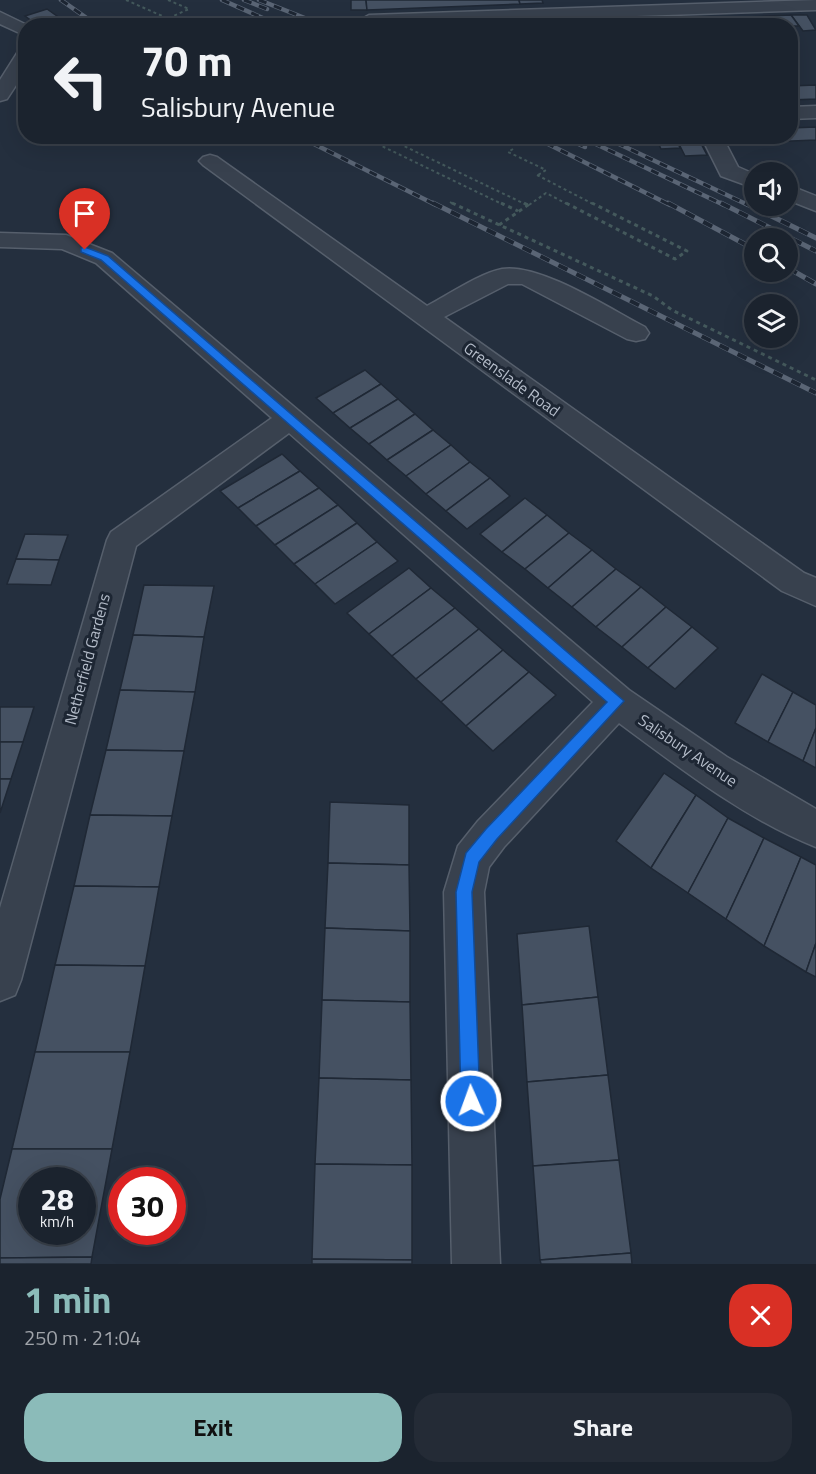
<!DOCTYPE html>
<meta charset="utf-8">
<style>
:root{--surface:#1b232e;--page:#242b36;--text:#f1f3f6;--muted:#a0a4aa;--line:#39404a;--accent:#8bbbb9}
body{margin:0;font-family:"Titillium Web",sans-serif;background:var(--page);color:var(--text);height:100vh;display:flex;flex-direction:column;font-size:22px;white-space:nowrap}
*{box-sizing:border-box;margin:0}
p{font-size:20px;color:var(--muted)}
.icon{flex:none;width:33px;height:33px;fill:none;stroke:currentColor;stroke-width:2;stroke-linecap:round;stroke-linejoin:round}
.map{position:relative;height:1264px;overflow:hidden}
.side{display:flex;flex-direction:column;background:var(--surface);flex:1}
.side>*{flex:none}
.guide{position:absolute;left:18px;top:18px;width:780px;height:126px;border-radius:24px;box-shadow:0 6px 24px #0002,0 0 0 2px var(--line);background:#1b232e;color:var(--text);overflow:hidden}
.tools{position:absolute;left:744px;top:162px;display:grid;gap:12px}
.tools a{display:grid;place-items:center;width:54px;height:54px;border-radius:50%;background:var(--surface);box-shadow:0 6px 24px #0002,0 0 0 2px var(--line);font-size:30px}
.speed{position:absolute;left:18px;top:1167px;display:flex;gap:12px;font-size:30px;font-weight:700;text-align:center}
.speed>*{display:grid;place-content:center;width:78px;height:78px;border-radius:50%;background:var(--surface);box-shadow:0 6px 24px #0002,0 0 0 2px var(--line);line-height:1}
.speed small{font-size:15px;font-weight:400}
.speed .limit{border:9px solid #d22;background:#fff;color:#111}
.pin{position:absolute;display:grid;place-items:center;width:51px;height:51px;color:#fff;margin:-62px -26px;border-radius:50% 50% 50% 0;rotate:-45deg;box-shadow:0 0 6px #0007}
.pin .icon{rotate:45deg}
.me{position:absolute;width:66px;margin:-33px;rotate:358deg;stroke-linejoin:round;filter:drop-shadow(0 0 4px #0008)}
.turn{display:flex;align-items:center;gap:21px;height:126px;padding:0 24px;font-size:27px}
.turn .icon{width:78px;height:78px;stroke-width:2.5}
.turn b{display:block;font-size:42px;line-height:51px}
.round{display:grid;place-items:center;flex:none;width:63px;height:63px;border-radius:24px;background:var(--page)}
.summary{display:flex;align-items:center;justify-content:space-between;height:102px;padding:0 24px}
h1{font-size:36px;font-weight:700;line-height:45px;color:var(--accent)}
.action{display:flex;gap:12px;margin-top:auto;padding:12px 24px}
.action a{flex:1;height:69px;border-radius:24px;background:var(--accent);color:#111;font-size:24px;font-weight:700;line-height:69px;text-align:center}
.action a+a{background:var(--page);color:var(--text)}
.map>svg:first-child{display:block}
.building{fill:#455162;stroke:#1f2835;stroke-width:1.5;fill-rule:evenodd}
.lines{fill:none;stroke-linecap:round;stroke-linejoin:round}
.minor-casing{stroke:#565f6c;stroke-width:3}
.path-far1{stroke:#44595c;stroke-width:2;stroke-dasharray:3 3;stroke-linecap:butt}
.path{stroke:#44595c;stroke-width:3;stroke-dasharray:4 4;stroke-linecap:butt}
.minor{fill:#38414e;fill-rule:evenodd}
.rail-far1-casing{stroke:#5a6575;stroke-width:4.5}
.rail-casing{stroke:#5a6575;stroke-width:5}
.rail-far1{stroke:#1d2633;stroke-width:3;stroke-dasharray:8;stroke-linecap:butt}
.rail{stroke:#1d2633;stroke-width:4;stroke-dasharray:10;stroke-linecap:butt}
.route{fill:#1a73e8;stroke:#114b97;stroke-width:1.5}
.labels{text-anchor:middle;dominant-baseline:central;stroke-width:6;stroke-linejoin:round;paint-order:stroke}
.street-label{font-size:16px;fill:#b4bcc9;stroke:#1d2633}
</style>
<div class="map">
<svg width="816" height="1264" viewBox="0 0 816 1264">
<rect width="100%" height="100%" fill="#242f3e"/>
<g class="building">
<polygon points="351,0 366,0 367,10 351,10"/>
<polygon points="366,0 519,0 520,4 367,10"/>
<polygon points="519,0 542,0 543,3 520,4"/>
<polygon points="47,9 71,26 39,26 25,16"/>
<polygon points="791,15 807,15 816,30 803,31"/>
<polygon points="791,15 799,26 531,26"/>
<polygon points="816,85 816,99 790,100 790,86"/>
<polygon points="816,127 816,140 740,143 736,136 790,136 790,128"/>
<polygon points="640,136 655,136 659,144 644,144"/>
<polygon points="655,136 675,136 680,148 661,149"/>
<polygon points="675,136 697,136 707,155 685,156"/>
<polygon points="722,136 736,136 740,143 726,144"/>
<polygon points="365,370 381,384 333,413 316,398"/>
<polygon points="381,384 398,399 350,428 333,413"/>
<polygon points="398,399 415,414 369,444 350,428"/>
<polygon points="415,414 433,430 387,460 369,444"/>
<polygon points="433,430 451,445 406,476 387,460"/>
<polygon points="451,445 470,462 426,494 406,476"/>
<polygon points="282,454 300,471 238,508 220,491"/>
<polygon points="470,462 490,478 446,511 426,494"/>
<polygon points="300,471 319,488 256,526 238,508"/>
<polygon points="490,478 510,496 467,529 446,511"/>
<polygon points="319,488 338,505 275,545 256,526"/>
<polygon points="525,498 547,515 502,552 480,534"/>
<polygon points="338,505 357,523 294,564 275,545"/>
<polygon points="547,515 569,533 525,569 502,552"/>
<polygon points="357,523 377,542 315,584 294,564"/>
<polygon points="569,533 592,550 548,588 525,569"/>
<polygon points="25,534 68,535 59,560 16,559"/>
<polygon points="377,542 398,561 335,604 315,584"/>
<polygon points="592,550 616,569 572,607 548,588"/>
<polygon points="16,559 59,560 51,585 7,584"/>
<polygon points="409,568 431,588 369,634 347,613"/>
<polygon points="616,569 641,587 596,627 572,607"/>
<polygon points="144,585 214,586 204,637 133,635"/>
<polygon points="641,587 666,607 622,647 596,627"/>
<polygon points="431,588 455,608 392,656 369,634"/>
<polygon points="666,607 692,627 648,668 622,647"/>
<polygon points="455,608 479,629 416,679 392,656"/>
<polygon points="692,627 718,648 675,689 648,668"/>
<polygon points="479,629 503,650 441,702 416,679"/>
<polygon points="133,635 204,637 195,692 120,690"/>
<polygon points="503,650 529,672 466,726 441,702"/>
<polygon points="529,672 556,695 493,751 466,726"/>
<polygon points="762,674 793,692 768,742 735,723"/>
<polygon points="120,690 195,692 184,751 106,750"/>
<polygon points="793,692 816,705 816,728 803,761 768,742"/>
<polygon points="0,707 34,707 23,742 0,742"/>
<polygon points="816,728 816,768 803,761"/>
<polygon points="0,742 23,742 11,779 0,779"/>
<polygon points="106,750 184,751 172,816 90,815"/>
<polygon points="664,773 696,795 651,868 616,841"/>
<polygon points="0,779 11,779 0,813"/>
<polygon points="696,795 728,818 688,893 651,868"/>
<polygon points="330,802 409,805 409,865 328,863"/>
<polygon points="90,815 172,816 159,887 74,886"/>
<polygon points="728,818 764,838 726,919 688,893"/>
<polygon points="764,838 801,857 764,946 726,919"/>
<polygon points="801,857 816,865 816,943 806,972 764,946"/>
<polygon points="328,863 409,865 410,931 325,928"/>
<polygon points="74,886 159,887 145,966 55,965"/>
<polygon points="589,926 598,997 522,1005 517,934"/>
<polygon points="325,928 410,931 410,1002 322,1000"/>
<polygon points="816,943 816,977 806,972"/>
<polygon points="55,965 145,966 130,1052 35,1052"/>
<polygon points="598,997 608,1075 527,1082 522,1005"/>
<polygon points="322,1000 410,1002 411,1080 319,1078"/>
<polygon points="35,1052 130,1052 112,1149 12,1149"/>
<polygon points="608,1075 619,1160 533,1166 527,1082"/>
<polygon points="319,1078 411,1080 412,1165 315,1164"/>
<path d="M12,1149h100l-20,108 -92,1v-59zM32,1180h50v52h-50z"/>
<polygon points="619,1160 631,1253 540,1260 533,1166"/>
<polygon points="315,1164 412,1165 412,1260 312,1259"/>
<polygon points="631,1253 632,1264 541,1264 540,1260"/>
<polygon points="92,1257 91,1264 0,1264 0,1258"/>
<polygon points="312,1259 412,1260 412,1264 312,1264"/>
</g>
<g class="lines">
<g class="minor-casing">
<g id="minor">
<polygon points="816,0 816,10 369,25 360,20 369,15"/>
<polygon points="0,12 29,26 26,26 26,36 0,24"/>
<polygon points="26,49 26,70 7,99 0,101 0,80 19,50"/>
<polygon points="816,106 816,118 790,119 790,107"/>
<polygon points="701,136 722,136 738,167 754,174 754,188 721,176"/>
<path d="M210,155l7,2 210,149c21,-11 53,-33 75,-37 38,-6 108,40 143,58l4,6 -4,6 -9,2 -9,-2 -105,-55h-14l-64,33 360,256 12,5v28l-34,-15 -579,-426 -4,-4 4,-4z"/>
<polygon points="788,185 816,196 816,211 788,200"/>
<path d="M0,233l66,2 46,18 517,437 98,67 89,52v38c-71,-28 -136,-79 -197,-124l-115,124 -15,20 -5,25 16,372h-48l-8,-372 14,-46 20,-25 115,-119 -304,-269 -153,113 -115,434 -6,15 -15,6v-93l107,-368 4,-8 161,-114 -176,-155 -34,-14 -62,-2z"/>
</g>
</g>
<g class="path-far1">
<polyline points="126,0 185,26"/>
<polyline points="168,0 189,9 169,18"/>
<polyline points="361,136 504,205"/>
<polyline points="383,136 527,205"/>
<polyline points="513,149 508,152 546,170 538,175"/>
<polyline points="537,175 595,205"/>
<polyline points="450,202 455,205"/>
<polyline points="529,205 546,193 569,205"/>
</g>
<g class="path">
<polyline points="452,203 653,296 672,310 816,380"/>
<polyline points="501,203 518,211"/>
<polyline points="524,203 528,205"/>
<polyline points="566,203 675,259 687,251 592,203"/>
<polyline points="499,225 531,203"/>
</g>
<use href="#minor" class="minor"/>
<g class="rail-far1-casing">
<g id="rail-far1">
<polyline points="61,0 98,26"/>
<polyline points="222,0 281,26"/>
<polyline points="244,0 267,9"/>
<polyline points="259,0 325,26"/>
<polyline points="298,136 436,205"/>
<polyline points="532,136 670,205"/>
<polyline points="561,136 585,147"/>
<polyline points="579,136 724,205"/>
<polyline points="602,136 748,205"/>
</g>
</g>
<g class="rail-casing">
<g id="rail">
<polyline points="433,203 816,393"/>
<polyline points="668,203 754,249"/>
<polyline points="721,203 816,251"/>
<polyline points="745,203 816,238"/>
<polyline points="788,268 816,284"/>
</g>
</g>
<use href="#rail-far1" class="rail-far1"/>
<use href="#rail" class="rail"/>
</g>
<polygon class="route" points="85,247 108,256 624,701 497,839 479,862 472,892 480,1101 477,1108 471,1111 464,1108 461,1101 456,892 466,853 486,829 607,702 101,260 81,252 81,248"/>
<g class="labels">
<g class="street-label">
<text transform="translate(512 379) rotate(36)">Greenslade Road</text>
<text transform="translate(87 659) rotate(-75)">Netherfield Gardens</text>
<text transform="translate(688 750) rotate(34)">Salisbury Avenue</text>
</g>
</g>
</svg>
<div class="tools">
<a><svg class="icon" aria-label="sound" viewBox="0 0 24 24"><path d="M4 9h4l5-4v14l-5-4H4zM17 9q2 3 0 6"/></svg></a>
<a><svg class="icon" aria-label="search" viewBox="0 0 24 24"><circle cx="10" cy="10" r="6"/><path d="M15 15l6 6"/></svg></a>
<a><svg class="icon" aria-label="layers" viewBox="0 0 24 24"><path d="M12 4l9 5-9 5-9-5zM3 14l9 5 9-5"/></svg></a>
</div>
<div class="speed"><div>28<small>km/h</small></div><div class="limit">30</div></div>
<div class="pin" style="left:85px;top:250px;background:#d93025"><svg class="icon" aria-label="arrive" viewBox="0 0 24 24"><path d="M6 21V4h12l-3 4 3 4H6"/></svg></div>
<svg class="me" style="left:471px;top:1101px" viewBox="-20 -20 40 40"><circle r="17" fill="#1a73e8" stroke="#fff" stroke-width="3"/><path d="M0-11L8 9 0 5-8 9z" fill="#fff"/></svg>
<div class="guide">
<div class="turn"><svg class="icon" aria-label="left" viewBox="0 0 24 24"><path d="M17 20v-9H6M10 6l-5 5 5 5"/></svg><div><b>70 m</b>Salisbury Avenue</div></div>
</div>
</div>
<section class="side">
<div class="summary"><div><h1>1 min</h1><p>250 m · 21:04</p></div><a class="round" style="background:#d93025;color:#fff"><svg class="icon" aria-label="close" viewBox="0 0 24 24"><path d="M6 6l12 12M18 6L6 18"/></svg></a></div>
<div class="action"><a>Exit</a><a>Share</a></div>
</section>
